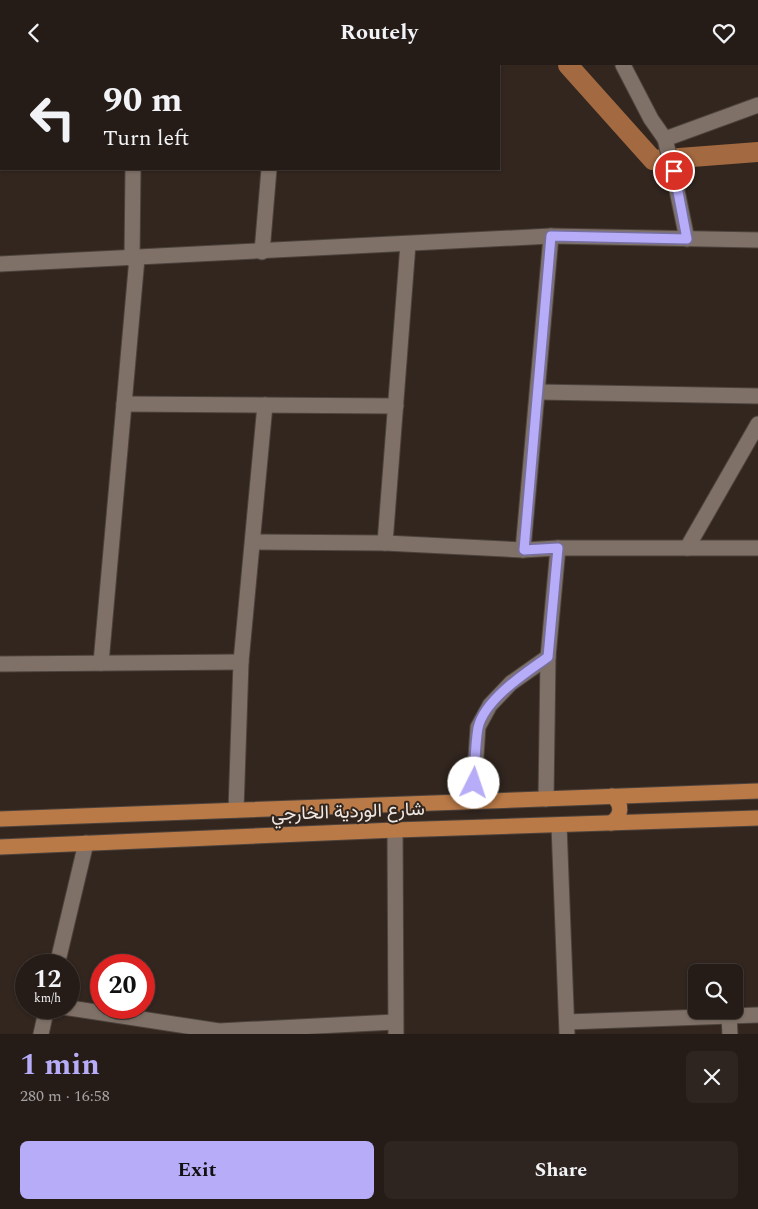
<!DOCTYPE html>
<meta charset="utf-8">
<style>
:root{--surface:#261c17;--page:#2e2520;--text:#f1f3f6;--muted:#a4a1a1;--line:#423a36;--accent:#b6acf8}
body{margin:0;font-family:Spectral,Vazirmatn,serif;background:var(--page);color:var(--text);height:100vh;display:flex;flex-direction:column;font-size:19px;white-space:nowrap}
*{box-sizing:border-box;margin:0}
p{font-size:16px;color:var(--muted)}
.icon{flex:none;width:28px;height:28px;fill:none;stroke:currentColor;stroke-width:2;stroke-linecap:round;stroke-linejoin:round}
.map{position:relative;height:969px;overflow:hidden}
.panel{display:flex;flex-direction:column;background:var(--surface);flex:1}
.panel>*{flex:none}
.top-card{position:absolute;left:0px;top:0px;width:500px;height:105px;box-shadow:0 1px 4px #0004,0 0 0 1px var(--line);background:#261c17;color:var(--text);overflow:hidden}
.controls{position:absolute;left:688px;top:899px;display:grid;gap:10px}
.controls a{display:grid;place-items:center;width:55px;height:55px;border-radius:8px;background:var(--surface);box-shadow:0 1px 4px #0004,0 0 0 1px var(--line);font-size:25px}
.speed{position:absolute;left:15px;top:889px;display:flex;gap:10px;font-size:25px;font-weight:700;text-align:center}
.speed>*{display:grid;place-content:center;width:65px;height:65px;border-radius:50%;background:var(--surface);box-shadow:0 1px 4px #0004,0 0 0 1px var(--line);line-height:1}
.speed small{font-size:12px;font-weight:400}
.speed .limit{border:8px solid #d22;background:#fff;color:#111}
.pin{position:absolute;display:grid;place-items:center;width:42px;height:42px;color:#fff;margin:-21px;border:2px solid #fff;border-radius:50%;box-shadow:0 1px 5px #0007}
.me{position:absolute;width:55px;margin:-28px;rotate:4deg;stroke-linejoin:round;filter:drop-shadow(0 0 4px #0008)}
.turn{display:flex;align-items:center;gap:18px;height:105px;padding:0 20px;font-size:22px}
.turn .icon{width:65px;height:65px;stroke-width:2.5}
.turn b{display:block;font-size:35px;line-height:42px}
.round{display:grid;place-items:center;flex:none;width:52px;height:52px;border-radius:8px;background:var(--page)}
.headline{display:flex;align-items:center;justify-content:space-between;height:85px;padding:0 20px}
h1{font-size:30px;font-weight:700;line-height:38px;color:var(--accent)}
.primary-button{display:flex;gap:10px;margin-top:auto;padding:10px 20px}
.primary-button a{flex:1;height:58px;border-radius:8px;background:var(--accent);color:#111;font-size:20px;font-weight:700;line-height:58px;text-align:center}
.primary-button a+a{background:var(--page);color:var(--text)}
header{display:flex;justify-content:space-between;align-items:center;height:65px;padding:0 20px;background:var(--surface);font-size:22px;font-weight:700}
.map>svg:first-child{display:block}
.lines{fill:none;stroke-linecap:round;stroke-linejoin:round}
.canal{stroke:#a36940;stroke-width:20}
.minor-casing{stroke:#4d433d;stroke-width:17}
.major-casing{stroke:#4d433d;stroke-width:17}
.minor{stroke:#7f7167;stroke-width:15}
.major{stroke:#ba7a47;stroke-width:15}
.route-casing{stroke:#7670a1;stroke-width:12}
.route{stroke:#b6acf8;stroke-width:9}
.labels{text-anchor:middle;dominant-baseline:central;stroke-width:4;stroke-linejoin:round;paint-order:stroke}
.street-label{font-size:19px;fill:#f0e8e3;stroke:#32261f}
</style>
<header><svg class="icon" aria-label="back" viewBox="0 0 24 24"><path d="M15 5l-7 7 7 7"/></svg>Routely<svg class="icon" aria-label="heart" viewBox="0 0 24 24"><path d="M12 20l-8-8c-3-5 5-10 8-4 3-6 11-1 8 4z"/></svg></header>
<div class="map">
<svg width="758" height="969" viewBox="0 0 758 969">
<rect width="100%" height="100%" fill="#32261f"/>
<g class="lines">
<polyline class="canal" points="568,0 653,95 758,87"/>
<g class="minor-casing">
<g id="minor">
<polyline points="623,0 651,54 665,74 673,106 687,174"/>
<polyline points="135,1 135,0"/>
<polyline points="665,74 758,40"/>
<polyline points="262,187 269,104"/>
<polyline points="132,194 133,104"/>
<polyline points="0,199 551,171 758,175"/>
<polyline points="539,327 758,331"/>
<polyline points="124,339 396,341"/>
<polyline points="253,477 385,478 523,485 558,483 687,483 758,359"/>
<polyline points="385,478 408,179"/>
<polyline points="687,483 758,483"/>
<polyline points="523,485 551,171"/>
<polyline points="101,598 137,193"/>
<polyline points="0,599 241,597"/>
<polyline points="546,734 548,592 558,483"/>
<polyline points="473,736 478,662 490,640 511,618 548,592"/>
<polyline points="236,745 241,597 265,340"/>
<polyline points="559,760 567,969"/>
<polyline points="395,765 396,969"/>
<polyline points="57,900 86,778"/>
<polyline points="63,942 219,966 395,957"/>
<polyline points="729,950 730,969"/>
<polyline points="567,957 758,950"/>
<polyline points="41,969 47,942"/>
</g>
</g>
<g class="major-casing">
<g id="major">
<polyline points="0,754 758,726"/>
<path d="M611,758c11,-7 12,-19 1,-27"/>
<polyline points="0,782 395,765 758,753"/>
</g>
</g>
<use href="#minor" class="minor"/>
<use href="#major" class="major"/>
</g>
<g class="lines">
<g class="route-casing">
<path id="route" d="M474,718c1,-18 1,-38 4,-55 6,-28 47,-55 70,-71l10,-109 -34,2 27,-314 136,3 -13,-68"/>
</g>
<use href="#route" class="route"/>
</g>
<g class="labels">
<g class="street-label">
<text transform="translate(348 747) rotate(-2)">شارع الوردية الخارجي</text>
</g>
</g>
</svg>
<div class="controls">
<a><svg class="icon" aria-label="search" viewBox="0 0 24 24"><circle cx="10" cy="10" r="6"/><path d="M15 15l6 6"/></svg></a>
</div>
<div class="speed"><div>12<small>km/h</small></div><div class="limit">20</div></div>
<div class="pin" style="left:674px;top:106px;background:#d93025"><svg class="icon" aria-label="arrive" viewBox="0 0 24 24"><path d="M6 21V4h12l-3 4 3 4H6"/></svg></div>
<svg class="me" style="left:474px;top:718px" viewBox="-20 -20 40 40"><circle r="19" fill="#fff"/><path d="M0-13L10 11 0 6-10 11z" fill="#b6acf8"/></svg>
<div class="top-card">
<div class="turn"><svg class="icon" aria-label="left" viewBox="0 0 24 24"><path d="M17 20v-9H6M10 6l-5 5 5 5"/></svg><div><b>90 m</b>Turn left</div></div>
</div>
</div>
<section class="panel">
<div class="headline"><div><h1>1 min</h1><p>280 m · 16:58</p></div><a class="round"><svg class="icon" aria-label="close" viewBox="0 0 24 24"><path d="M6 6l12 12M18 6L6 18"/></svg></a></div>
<div class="primary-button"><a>Exit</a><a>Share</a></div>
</section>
